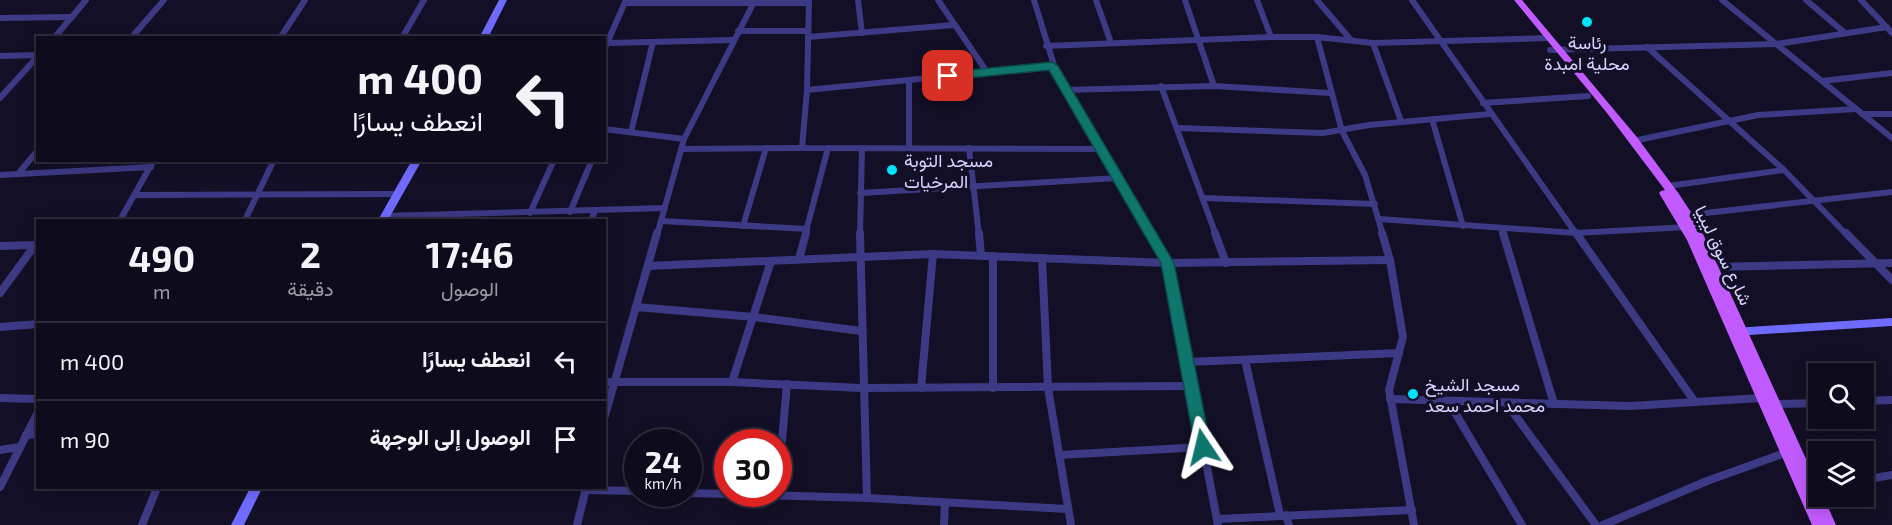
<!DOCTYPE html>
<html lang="ar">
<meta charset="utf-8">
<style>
:root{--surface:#0e0b1c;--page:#1c1929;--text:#f1f3f6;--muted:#9b9ba3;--line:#2e2b3b}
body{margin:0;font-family:"Exo 2",Vazirmatn,sans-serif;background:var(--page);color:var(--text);direction:rtl;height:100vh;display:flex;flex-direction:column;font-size:22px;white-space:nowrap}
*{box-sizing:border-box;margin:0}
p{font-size:20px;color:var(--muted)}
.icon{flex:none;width:33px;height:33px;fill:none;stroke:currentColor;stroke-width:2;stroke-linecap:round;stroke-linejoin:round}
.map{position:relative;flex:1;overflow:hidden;direction:ltr}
.drawer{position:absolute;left:36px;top:219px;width:570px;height:270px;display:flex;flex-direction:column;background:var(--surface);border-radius:0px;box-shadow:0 3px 15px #0003,0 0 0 2px var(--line);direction:rtl}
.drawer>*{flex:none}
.hud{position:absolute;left:36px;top:36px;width:570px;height:126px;border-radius:0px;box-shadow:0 3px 15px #0003,0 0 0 2px var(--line);direction:rtl;background:#0e0b1c;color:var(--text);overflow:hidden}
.fabs{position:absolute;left:1808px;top:363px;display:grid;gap:12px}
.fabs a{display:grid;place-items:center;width:66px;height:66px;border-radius:0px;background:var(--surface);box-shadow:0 3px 15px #0003,0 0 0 2px var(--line);font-size:30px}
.speed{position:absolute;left:624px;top:429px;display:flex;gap:12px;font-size:30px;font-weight:700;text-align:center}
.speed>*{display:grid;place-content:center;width:78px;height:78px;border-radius:50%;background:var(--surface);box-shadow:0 3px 15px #0003,0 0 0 2px var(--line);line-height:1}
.speed small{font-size:15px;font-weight:400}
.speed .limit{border:9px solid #d22;background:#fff;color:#111}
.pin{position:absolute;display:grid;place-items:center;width:51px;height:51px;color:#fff;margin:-26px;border-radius:12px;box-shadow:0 3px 9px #0006}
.me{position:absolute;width:66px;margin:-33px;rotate:350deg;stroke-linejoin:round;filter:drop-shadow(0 0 4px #0008)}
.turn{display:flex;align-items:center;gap:21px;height:126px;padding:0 24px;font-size:27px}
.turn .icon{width:78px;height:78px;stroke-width:2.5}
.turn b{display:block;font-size:42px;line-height:51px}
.eta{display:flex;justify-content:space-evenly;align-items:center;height:102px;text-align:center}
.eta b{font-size:36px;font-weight:700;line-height:42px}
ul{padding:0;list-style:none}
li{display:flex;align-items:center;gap:18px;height:78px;padding:0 24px;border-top:2px solid var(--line)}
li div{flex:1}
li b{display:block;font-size:22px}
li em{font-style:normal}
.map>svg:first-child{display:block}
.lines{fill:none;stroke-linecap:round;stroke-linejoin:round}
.street-far1{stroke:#3d3a85;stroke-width:6}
.street{stroke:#3d3a85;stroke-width:8}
.secondary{fill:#6f6bff;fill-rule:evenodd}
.primary{fill:#c25bff;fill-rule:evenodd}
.route{fill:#0f766e;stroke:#0a4d48;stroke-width:1.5}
.poi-dot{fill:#00e5ff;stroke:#130f26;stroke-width:2}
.labels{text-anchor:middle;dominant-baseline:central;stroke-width:6;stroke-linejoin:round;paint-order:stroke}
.poi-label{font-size:18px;fill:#d9d4ff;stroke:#130f26;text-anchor:start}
.street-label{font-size:18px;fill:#d9d4ff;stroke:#130f26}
</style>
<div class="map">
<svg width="1892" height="525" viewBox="0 0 1892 525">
<rect width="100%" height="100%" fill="#130f26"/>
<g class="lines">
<g class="street-far1">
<polyline points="809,0 807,90 802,148 1101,149"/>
<polyline points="858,0 862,33"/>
<polyline points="938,0 987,72"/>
<polyline points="1034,0 1057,75 1151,235"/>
<polyline points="1096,0 1111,43"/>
<polyline points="1185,0 1214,86"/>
<polyline points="1257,0 1271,37"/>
<polyline points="1317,0 1351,40"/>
<polyline points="1412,0 1577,235"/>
<polyline points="1722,0 1892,138"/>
<polyline points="1806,0 1845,33"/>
<polyline points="1861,0 1892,33"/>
<polyline points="625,3 809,3"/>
<polyline points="0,18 72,17"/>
<polyline points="738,31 808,31"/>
<polyline points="808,37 954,25"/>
<polyline points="1317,37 1342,131 1365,175 1383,235"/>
<polyline points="54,38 86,0"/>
<polyline points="131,38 164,0"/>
<polyline points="280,38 305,0"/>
<polyline points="402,38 424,0"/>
<polyline points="608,43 734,40"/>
<polyline points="1373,43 1401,121"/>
<polyline points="1046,46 1271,37 1317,37 1373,43 1548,38"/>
<polyline points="1647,47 1784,170 1847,235"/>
<polyline points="604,50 626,0"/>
<polyline points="1550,50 1777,44 1887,27"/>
<polyline points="0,56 38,55"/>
<polyline points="909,80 909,148"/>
<polyline points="1822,81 1892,73"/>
<polyline points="1161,86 1216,235"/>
<polyline points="807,90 1052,66"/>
<polyline points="1065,90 1214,86 1330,93"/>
<polyline points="0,98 38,56"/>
<polyline points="1483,103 1588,96"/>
<polyline points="1862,114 1892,114"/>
<polyline points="1432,119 1463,226"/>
<polyline points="1177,128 1323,133 1369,125 1490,114"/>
<polyline points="604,129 684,139"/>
<polyline points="631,132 653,42"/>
<polyline points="1633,141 1758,115 1856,109"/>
<polyline points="969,148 979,235"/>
<polyline points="681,149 802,148"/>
<polyline points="18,174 38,150"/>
<polyline points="0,175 151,167"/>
<polyline points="1668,186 1784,170"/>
<polyline points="860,193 1118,178"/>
<polyline points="135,195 398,194"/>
<polyline points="1203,198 1375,204"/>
<polyline points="570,212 592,160"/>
<polyline points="530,213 554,160"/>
<polyline points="1688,215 1892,192"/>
<polyline points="385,216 665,208"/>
<polyline points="1379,219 1576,233 1688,227"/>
<polyline points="120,220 154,160"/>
<polyline points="245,220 274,160"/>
<polyline points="591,220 595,211"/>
<polyline points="662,221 807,229"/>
<polyline points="743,226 766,148"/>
<polyline points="1502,229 1504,235"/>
<polyline points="657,235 684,139 753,4"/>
<polyline points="805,235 828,148"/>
<polyline points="860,235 862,148"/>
</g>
<g class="street">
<polyline points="860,233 867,498"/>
<polyline points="979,233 981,255"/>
<polyline points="1150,233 1168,263 1218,525"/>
<polyline points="1215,233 1226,263"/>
<polyline points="1382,233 1390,260 1403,337 1389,390 1414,525"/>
<polyline points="1503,233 1554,404"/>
<polyline points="1576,233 1695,402"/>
<polyline points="1846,233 1892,280"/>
<polyline points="0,246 36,245"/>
<polyline points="993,256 993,388"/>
<polyline points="1042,258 1048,388 1071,525"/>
<polyline points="799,259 806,233"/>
<polyline points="648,266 933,254 1168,263 1390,260"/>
<polyline points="1714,267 1892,263"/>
<polyline points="0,293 35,245"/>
<polyline points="636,307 754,317 861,331"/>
<polyline points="0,327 38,324"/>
<polyline points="1245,360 1280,515"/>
<polyline points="1187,362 1399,353"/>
<polyline points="604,382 732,382 862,388 1192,386"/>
<polyline points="732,382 771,261"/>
<polyline points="921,388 933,254"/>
<polyline points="0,398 38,399"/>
<polyline points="1390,399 1630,406 1761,398"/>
<polyline points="1448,401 1522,525"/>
<polyline points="1863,401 1892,400"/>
<polyline points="1506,403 1596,525"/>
<polyline points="1774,404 1818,403"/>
<polyline points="604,419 657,233"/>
<polyline points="26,435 38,434"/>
<polyline points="0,450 20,447"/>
<polyline points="1059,455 1203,447"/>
<polyline points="1863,480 1892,475"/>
<polyline points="778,485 787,384"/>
<polyline points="0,487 38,412"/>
<polyline points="585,490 638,491"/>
<polyline points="688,493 867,498 1068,509"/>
<polyline points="1286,515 1289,525"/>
<polyline points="1217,519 1412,510"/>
<polyline points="142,525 157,488"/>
<polyline points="577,525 586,488"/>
<polyline points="944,525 945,503"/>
<polyline points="1603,525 1707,481 1785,453"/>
</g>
<g class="secondary">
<polygon points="499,0 507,0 488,38 479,38"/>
<polygon points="412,160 422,160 388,220 378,220"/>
<polygon points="1892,318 1892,326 1734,336 1730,335 1728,332 1730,329 1734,328"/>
<polygon points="250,488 262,488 244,525 231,525"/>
</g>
<polygon class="primary" points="1514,0 1522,0 1636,136 1679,194 1698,223 1818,485 1818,496 1823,496 1836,525 1812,525 1687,240 1659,193 1661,191 1665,190 1607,113"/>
</g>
<polygon class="route" points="1052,62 1058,66 1174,263 1211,447 1209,452 1203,454 1198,452 1195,447 1161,263 1049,70 948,80 942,76 948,72"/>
<g class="poi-dot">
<circle cx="1587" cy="22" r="6"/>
<circle cx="892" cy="170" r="6"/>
<circle cx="1413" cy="394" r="6"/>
</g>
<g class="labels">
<g class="poi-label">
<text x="1587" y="42" text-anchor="middle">رئاسة<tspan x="1587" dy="21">محلية امبدة</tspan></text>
<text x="904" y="160">مسجد التوبة<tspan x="904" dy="21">المرخيات</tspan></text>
<text x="1425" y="384">مسجد الشيخ<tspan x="1425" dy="21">محمد احمد سعد</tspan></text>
</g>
<g class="street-label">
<text transform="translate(1724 255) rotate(64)">شارع سوق ليبيا</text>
</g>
</g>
</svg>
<div class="fabs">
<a><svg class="icon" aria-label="search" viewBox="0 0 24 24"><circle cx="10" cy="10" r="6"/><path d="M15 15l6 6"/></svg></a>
<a><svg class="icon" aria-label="layers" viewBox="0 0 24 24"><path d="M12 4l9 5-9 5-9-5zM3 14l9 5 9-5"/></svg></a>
</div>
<div class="speed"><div>24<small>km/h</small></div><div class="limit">30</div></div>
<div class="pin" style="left:948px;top:76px;background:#d93025"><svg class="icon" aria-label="arrive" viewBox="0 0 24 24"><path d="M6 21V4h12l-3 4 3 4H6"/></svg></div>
<svg class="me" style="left:1203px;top:447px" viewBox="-20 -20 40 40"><path d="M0-17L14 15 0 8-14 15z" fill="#0f766e" stroke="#fff" stroke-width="4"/></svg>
<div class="hud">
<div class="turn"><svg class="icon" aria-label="left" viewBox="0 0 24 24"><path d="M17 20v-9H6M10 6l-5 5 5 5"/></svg><div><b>400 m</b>انعطف يسارًا</div></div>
</div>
<section class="drawer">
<div class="eta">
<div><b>17:46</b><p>الوصول</p></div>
<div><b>2</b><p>دقيقة</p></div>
<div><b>490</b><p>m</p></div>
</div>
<ul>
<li><svg class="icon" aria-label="left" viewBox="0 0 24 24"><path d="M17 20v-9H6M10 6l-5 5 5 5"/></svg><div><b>انعطف يسارًا</b></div><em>400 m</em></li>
<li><svg class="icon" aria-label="arrive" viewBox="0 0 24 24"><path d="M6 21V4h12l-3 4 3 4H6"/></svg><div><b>الوصول إلى الوجهة</b></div><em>90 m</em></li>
</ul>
</section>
</div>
